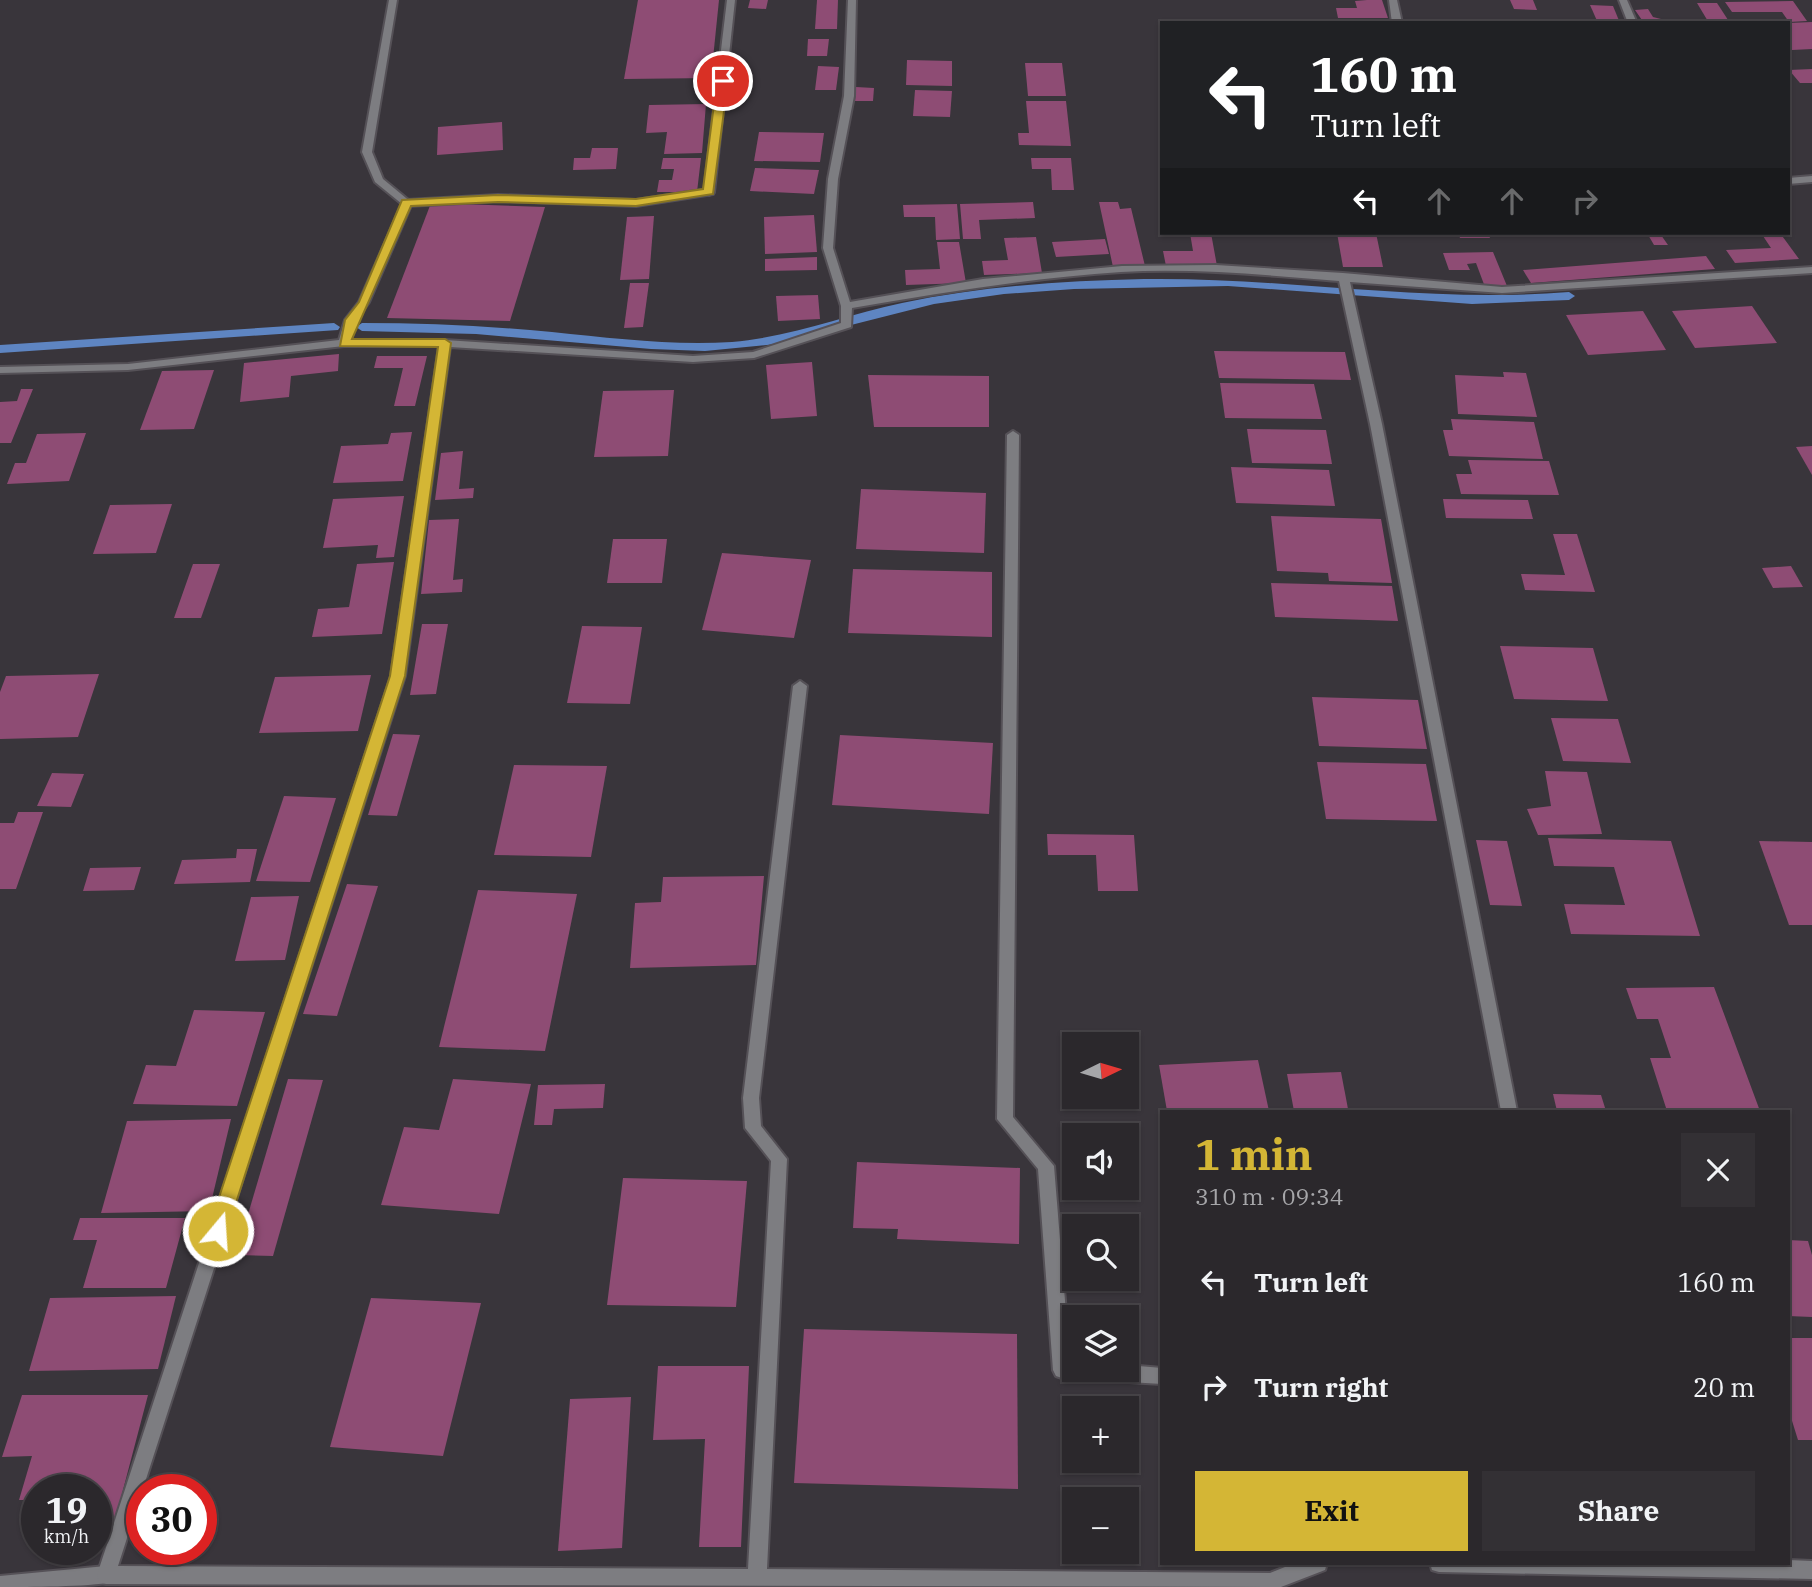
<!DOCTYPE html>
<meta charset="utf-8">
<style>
:root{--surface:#2b282c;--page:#333034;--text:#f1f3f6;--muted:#a6a6a9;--line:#474448;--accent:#d4b635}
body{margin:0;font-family:"IBM Plex Serif",serif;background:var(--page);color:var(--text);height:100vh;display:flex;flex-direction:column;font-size:26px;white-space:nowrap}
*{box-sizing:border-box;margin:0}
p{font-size:23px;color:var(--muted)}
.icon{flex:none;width:38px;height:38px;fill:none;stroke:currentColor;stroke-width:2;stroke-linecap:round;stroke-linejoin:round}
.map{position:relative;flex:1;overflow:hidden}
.panel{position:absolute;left:1160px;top:1110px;width:630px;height:455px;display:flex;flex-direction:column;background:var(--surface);border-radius:0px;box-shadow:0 2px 5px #0004,0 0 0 2px var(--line)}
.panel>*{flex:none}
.hud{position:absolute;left:1160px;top:21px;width:630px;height:214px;border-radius:0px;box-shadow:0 2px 5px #0004,0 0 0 2px var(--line);background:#202124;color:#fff;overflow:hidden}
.needle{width:46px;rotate:85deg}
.fabs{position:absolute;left:1062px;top:1032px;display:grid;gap:14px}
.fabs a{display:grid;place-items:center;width:77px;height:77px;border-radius:0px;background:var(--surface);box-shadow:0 2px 5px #0004,0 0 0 2px var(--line);font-size:35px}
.speed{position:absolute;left:21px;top:1474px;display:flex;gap:14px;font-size:35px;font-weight:700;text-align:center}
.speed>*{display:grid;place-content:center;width:91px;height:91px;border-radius:50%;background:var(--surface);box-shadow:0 2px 5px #0004,0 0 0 2px var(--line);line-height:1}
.speed small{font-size:18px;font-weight:400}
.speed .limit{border:10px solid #d22;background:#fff;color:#111}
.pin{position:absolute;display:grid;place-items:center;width:60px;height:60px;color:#fff;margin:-30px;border:4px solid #fff;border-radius:50%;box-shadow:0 2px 7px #0007}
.me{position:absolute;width:77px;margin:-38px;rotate:18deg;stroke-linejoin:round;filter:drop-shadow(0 0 5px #0008)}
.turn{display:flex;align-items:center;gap:24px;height:147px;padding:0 35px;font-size:32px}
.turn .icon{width:91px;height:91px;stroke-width:2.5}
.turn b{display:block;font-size:49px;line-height:60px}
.lanes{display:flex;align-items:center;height:66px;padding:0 35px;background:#0003;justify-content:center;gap:35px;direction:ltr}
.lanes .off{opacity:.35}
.round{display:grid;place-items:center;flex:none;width:74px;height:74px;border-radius:0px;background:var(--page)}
.headline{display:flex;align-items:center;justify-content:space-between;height:119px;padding:0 35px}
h1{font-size:42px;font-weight:800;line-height:52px;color:var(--accent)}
.action{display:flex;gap:14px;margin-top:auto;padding:14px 35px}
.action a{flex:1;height:80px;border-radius:0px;background:var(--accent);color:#111;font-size:28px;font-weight:800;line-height:80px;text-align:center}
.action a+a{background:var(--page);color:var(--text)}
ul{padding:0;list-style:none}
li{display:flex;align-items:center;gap:21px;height:105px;padding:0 35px}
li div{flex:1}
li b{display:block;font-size:26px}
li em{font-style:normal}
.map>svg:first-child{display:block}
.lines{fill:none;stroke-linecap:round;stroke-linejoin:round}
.stream{fill:#5e85c2;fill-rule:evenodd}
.building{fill:#8e4c74}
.service-casing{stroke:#555157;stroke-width:4}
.minor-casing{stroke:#555157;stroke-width:4}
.service{fill:#7d7d81;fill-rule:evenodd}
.minor{fill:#7d7d81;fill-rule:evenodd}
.route{fill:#d4b635;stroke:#8a7622;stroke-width:2}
</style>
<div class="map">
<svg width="1812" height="1587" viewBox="0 0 1812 1587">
<rect width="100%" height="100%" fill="#39353b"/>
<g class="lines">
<g class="stream">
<path d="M1144,279c142,-2 283,25 425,13l6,4 -6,4 -97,4 -244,-18 -154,3 -70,5 -70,10 -158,40 -71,7 -54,-2 -175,-15 -114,-3 -6,-4 6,-4c64,0 127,3 190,9 60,6 120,14 180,10 59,-5 113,-27 170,-39 80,-17 161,-22 242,-24z"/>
<polygon points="334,323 340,327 338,330 0,353 0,345"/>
</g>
</g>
<g class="building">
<polygon points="638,0 719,0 711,78 624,79"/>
<polygon points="750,0 768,0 766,9 748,8"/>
<polygon points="817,0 838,0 837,29 815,29"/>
<polygon points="1367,0 1382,0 1388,18 1338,18 1336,8 1357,8 1355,1"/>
<polygon points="1510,0 1533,0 1537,10 1514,9"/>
<polygon points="1793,1 1807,21 1789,22 1782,12 1732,12 1725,2"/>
<polygon points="1697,3 1717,3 1730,23 1709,23"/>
<polygon points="1590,5 1613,6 1620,23 1598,23"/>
<polygon points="1648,9 1653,17 1677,23 1644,23 1635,10"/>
<polygon points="1812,22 1812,49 1792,50 1788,46 1788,23"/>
<polygon points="808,39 829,39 827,56 807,56"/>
<polygon points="907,60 952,61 952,86 906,85"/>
<polygon points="1025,63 1062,63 1066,96 1028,96"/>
<polygon points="818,66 839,67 836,90 815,90"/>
<polygon points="1812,69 1812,83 1800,83 1789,70"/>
<polygon points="856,87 874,88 873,101 855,101"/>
<polygon points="915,90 952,91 950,117 913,116"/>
<polygon points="1026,101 1066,101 1071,146 1019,145 1018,133 1029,133"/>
<polygon points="706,104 702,153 664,154 667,132 646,133 649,105"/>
<polygon points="502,122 503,150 437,155 438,127"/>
<polygon points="759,132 824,133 820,162 754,161"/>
<polygon points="592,148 618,148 616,169 573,170 574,158 590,158"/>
<polygon points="663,158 701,158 697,192 657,192 659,180 672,180 674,169 661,169"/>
<polygon points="1031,158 1071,158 1074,190 1052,190 1051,169 1032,169"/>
<polygon points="755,168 819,170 814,194 750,191"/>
<polygon points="1033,202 1035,218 979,220 981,239 963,239 960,204"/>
<polygon points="1099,202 1118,202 1120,209 1131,208 1145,266 1113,267"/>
<polygon points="431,203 545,207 510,321 387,318"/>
<polygon points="957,204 960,239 936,240 935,217 904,217 903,205"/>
<polygon points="814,215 817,252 765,254 764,217"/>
<polygon points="654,216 649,279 620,280 627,217"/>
<polygon points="1190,233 1211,233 1217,266 1166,266 1163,251 1193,251"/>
<polygon points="1337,233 1376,233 1383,267 1343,267"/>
<polygon points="1458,233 1488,233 1490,238 1460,238"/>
<polygon points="1647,233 1667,233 1661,235 1668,245 1654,245"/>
<polygon points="1761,233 1780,233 1799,259 1735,263 1726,250 1771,248"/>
<polygon points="1036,237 1042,273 984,275 982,261 1008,260 1004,238"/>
<polygon points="1105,239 1109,254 1056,257 1052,242"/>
<polygon points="937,242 959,242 966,283 906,285 905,270 940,269"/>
<polygon points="1493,252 1507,286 1485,287 1476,263 1467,264 1470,270 1449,270 1443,253"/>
<polygon points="1706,256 1715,269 1531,283 1523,270"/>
<polygon points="817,257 817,270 765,271 765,259"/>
<polygon points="630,283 649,283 643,327 624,328"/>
<polygon points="818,295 820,319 778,321 776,296"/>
<polygon points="1752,306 1777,343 1695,348 1672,311"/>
<polygon points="1643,311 1666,350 1588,355 1566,315"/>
<polygon points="1214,351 1345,352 1351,380 1219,378"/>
<polygon points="339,354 338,371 291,376 289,397 240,402 244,363"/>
<polygon points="377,356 427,356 415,406 394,406 403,368 374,368"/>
<polygon points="812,362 817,416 771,419 766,365"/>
<polygon points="214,370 194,429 140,430 162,371"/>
<polygon points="1503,372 1526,373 1537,417 1458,414 1455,375 1504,377"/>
<polygon points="868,375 989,376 989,427 874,427"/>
<polygon points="1220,383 1314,384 1322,419 1225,418"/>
<polygon points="21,389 33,389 11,443 0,443 0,402 17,401"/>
<polygon points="674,390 668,456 594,457 603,391"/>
<polygon points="1451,419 1534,422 1543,459 1449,456 1443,430 1453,430"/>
<polygon points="1247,429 1326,430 1332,464 1252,463"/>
<polygon points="412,432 403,481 333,483 341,446 388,444 391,433"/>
<polygon points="86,433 69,481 7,484 15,463 26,463 37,434"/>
<polygon points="1812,446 1812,475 1796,447"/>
<polygon points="463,451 459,489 474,488 473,498 435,500 441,453"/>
<polygon points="1468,460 1549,461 1559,495 1461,494 1456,474 1472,474"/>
<polygon points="1231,467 1329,470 1335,506 1236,503"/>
<polygon points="861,489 986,493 984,553 856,549"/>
<polygon points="404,496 394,557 376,558 378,545 323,548 333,499"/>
<polygon points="1443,499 1528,500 1533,519 1446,518"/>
<polygon points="172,504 156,553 93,554 110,505"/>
<polygon points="1271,516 1381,519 1392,583 1329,581 1328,573 1277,571"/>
<polygon points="459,519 453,580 463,579 462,592 421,594 429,520"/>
<polygon points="1553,534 1577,534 1595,592 1525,590 1521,574 1565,575"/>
<polygon points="613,539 667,539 662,583 607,583"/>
<polygon points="722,553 811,560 794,638 702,630"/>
<polygon points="394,562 382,634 312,637 318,609 349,607 357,564"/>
<polygon points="193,564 220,564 201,618 174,618"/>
<polygon points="1791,566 1803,587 1773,588 1762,568"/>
<polygon points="853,569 992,572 992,637 848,633"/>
<polygon points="1271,583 1392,586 1398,621 1275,617"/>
<polygon points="422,624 448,624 436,694 410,695"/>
<polygon points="582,626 642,627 630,704 567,703"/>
<polygon points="1500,646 1593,648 1608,701 1514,699"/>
<polygon points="99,674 78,737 0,739 0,692 6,676"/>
<polygon points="371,675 358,731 259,733 275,677"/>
<polygon points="1312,697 1418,700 1427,749 1319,746"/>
<polygon points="1551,718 1618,719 1631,763 1563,761"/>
<polygon points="393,734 420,735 397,816 368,815"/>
<polygon points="840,735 993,743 989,814 832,805"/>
<polygon points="1317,762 1426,764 1437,821 1326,819"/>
<polygon points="514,765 607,766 591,857 494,855"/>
<polygon points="1545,771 1587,772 1602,834 1538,835 1527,809 1551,806"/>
<polygon points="52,773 84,774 71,807 37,806"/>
<polygon points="284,796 336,798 310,882 256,881"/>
<polygon points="18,812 43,812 16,889 0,889 0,823 14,823"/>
<polygon points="1047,834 1134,835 1138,891 1098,891 1096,855 1048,855"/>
<polygon points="1548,838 1671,841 1700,936 1571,934 1564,904 1625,905 1614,867 1554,866"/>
<polygon points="1476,840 1507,841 1522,906 1490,905"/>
<polygon points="1759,841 1812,842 1812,925 1789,925"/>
<polygon points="237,849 257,849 250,882 174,884 182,860 236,858"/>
<polygon points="141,867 134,890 83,891 90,868"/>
<polygon points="764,876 756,965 630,968 635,903 661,902 663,877"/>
<polygon points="347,884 378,886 337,1016 303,1014"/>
<polygon points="478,890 577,894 545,1051 439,1047"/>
<polygon points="299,896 285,960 235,961 251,897"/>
<polygon points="1714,987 1760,1111 1667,1111 1650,1058 1671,1058 1658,1019 1637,1019 1626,988"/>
<polygon points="194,1010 265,1012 237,1106 133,1104 146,1065 176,1066"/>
<polygon points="1258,1060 1269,1111 1167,1111 1159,1065"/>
<polygon points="1341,1072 1348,1109 1294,1111 1287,1074"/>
<polygon points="288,1079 323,1080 273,1256 236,1255"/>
<polygon points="453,1079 531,1084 499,1214 381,1205 404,1127 439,1130"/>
<polygon points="605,1084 603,1108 554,1109 552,1125 534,1125 538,1085"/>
<polygon points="1553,1094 1601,1095 1606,1111 1557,1111"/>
<polygon points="231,1119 209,1211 101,1213 127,1121"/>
<polygon points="857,1162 1020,1168 1019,1244 897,1239 898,1229 853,1228"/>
<polygon points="623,1178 747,1181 736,1307 607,1305"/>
<polygon points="80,1218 185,1218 166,1288 83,1288 97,1240 73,1240"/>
<polygon points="1788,1240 1808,1241 1812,1255 1812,1317 1788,1316"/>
<polygon points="176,1296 158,1369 29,1371 50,1298"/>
<polygon points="371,1298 481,1303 443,1456 330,1447"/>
<polygon points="804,1329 1017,1334 1018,1489 794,1483"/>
<polygon points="1788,1338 1812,1338 1812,1440 1798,1440 1788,1408"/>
<polygon points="658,1366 749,1366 741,1547 699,1547 705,1439 653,1440"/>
<polygon points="22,1395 148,1395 113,1528 96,1528 96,1489 37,1489 37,1500 19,1500 32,1456 2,1457"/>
<polygon points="631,1397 622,1548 558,1551 570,1399"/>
</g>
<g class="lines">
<g class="service-casing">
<g id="service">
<polygon points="1812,176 1812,182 1788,184 1788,178"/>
<polygon points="709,189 714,192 713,194 636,206 498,201 407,206 402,203 407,200 498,195 636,200"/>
<polygon points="1013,431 1019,435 1013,1117 1054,1166 1070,1362 1074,1362 1074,1370 1127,1370 1127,1365 1162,1368 1162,1384 1062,1378 1056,1376 1053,1370 1038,1169 997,1119 1007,435"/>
<path d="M106,1566l7,2 2,7 -2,7c-27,5 -83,5 -113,5v-11z"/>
</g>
</g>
<g class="minor-casing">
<g id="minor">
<path d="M389,0h8l-25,152 11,27 29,24 -43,99 -13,18 -5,20h94l248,16 60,-4 88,-29v-17l-18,-58 5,-69 16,-83 4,-96h8l-2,96 -16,83 -5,69 17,54 133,-23 139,-13 94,-1 127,8 159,14 310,-20v6l-310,20 -152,-11 32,142 135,687h-16l-131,-687 -31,-143c-73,-6 -146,-13 -218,-9 -91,6 -180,21 -269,36l-1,19 -97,31 -61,4 -243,-15 -45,329 -287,890 630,3 23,-408 -26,-33 -2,-30 50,-412 7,-5 7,5 -48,412 2,28 26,33 -20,410 503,4 25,-10h32l-2,7 -44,17 -1175,-3 -7,-2 -2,-7 294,-899 48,-330h-95l-216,24 -128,3v-6l128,-3 211,-24 6,-20 14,-18 43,-98 -27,-22 -13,-30z"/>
<polygon points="727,0 735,0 714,192 709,195 704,192"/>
<polygon points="1389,0 1397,0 1402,23 1392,23"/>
<polygon points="1619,0 1627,0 1637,23 1628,23"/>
<polygon points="1788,1560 1812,1561 1812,1579 1439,1572 1432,1570 1430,1563 1788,1563"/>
</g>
</g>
<use href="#service" class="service"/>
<use href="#minor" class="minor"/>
</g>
<polygon class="route" points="723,78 728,81 713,194 636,206 498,202 411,206 352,339 445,339 451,343 405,676 227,1231 224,1237 218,1240 211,1237 208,1231 390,676 438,347 340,346 345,320 359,302 402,200 498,195 636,199 703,189 717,81"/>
</svg>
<div class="fabs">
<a><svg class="needle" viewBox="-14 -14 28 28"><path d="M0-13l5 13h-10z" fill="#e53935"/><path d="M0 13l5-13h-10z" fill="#a6a6a9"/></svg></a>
<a><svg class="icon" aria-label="sound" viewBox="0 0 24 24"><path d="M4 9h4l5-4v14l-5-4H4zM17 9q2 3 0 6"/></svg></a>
<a><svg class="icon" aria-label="search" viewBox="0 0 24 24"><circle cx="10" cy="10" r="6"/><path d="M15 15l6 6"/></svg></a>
<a><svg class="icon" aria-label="layers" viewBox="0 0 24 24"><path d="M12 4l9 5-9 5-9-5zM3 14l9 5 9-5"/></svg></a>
<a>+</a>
<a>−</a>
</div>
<div class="speed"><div>19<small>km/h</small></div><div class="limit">30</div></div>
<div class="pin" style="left:723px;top:81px;background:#d93025"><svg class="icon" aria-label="arrive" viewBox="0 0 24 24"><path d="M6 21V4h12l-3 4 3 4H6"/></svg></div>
<svg class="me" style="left:218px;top:1231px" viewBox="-20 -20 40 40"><circle r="17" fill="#d4b635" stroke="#fff" stroke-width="3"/><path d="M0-11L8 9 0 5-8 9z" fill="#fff"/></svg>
<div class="hud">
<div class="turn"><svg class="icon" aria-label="left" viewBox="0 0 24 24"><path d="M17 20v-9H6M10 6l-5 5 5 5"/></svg><div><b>160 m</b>Turn left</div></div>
<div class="lanes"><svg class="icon" aria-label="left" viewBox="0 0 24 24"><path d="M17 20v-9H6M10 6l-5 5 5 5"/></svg><svg class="icon off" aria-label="ahead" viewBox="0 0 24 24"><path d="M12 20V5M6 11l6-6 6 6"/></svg><svg class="icon off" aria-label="ahead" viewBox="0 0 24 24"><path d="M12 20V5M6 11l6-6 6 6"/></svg><svg class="icon off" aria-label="right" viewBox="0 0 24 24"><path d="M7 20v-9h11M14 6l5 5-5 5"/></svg></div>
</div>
<section class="panel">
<div class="headline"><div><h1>1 min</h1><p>310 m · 09:34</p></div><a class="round"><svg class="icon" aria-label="close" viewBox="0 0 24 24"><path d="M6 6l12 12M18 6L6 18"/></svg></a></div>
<ul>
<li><svg class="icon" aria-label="left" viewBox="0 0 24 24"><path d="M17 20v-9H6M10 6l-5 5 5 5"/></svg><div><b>Turn left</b></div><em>160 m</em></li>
<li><svg class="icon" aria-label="right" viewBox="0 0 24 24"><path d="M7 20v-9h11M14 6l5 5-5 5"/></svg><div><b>Turn right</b></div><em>20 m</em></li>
</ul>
<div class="action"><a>Exit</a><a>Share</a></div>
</section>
</div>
